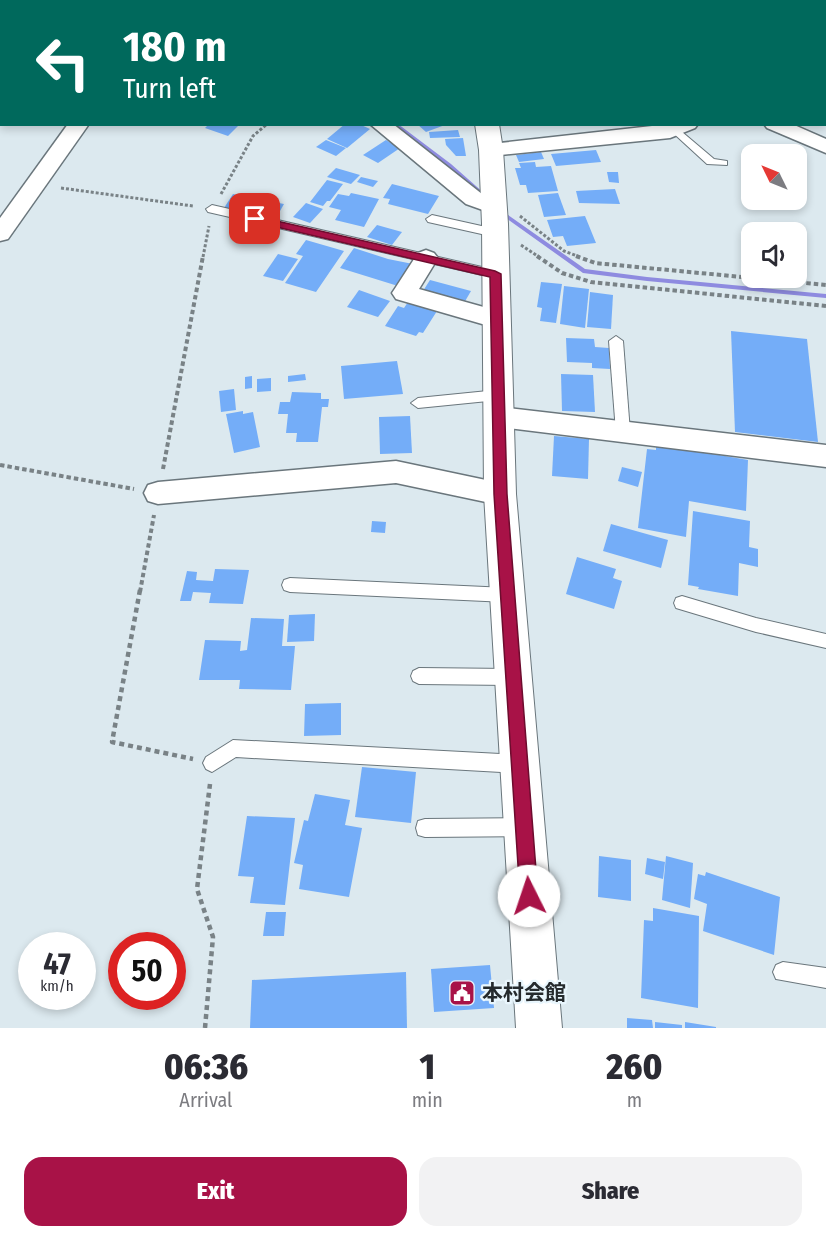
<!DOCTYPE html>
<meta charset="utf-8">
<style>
:root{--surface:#fff;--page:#f2f2f3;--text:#2b2b33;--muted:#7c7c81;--accent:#a81247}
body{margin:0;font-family:"Fira Sans Condensed","Noto Sans JP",sans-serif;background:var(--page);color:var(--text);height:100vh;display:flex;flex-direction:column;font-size:22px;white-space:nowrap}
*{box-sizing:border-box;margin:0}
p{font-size:20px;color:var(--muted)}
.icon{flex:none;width:33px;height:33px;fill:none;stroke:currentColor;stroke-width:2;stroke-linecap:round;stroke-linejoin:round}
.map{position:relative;height:1028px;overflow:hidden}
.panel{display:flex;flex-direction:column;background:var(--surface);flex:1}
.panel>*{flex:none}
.hud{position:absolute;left:0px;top:0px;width:826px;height:126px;box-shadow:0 3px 9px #0003;background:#00695c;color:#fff;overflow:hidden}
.needle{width:39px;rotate:313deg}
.tools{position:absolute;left:741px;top:144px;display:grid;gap:12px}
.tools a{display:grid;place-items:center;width:66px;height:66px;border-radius:12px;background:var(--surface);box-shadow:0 3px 9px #0003;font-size:30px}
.speed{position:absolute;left:18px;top:932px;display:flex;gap:12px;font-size:30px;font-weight:700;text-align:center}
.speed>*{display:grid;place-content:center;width:78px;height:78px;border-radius:50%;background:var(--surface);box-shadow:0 3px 9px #0003;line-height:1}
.speed small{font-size:15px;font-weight:400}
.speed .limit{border:9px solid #d22;background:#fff;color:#111}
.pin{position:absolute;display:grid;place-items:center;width:51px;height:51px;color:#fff;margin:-26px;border-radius:12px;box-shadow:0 3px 9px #0006}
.me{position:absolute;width:66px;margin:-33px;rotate:356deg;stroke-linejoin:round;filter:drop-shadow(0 0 4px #0008)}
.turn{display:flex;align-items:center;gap:21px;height:126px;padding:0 24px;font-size:27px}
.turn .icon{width:78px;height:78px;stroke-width:2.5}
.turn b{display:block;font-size:42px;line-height:51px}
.eta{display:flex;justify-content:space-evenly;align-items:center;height:102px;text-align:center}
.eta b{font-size:36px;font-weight:800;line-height:42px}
.primary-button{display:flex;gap:12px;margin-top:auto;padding:12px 24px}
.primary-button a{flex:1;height:69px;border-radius:18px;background:var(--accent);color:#fff;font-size:24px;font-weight:800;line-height:69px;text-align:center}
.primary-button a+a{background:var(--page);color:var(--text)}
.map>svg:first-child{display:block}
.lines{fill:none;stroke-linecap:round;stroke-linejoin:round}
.stream{fill:#8e8be0;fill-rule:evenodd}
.building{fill:#74adf8}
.service-casing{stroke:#6a767c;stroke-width:2}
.minor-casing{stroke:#6a767c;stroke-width:3}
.secondary-casing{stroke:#6a767c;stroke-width:2}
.path-far2{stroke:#798286;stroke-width:3;stroke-dasharray:3 2;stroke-linecap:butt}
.path-far1{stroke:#798286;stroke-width:4;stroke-dasharray:4.5 3;stroke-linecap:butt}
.path{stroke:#798286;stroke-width:4.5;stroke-dasharray:5 4;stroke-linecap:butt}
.service{fill:#fff;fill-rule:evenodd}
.minor{fill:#fff;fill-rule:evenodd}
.secondary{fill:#fff;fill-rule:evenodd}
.route{fill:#a81247;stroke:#6d0c2e;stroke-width:1.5}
.labels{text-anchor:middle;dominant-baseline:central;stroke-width:4.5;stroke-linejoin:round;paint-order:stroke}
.near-poi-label{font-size:21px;font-weight:bold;fill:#252a2d;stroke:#e9f6fd;text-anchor:start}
</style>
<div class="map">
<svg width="826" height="1028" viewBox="0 0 826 1028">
<rect width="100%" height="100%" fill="#dce9ef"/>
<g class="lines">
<g class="stream">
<polygon points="23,0 36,0 41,2 26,2"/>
<polygon points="391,124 398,124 451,164 485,194 485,196 481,196 447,166"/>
<polygon points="501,210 585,269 647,277 826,294 826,298 647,281 583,273 499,213 499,211"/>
</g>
</g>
<g class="building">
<polygon points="209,124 240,124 228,136 205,128"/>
<polygon points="345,124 359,124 370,129 347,148 327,139"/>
<polygon points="417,124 445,124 445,125 426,132"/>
<polygon points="458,130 460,137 430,138 429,132"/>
<polygon points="463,138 466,156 456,156 446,145 445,139"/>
<polygon points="326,140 346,148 336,156 316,147"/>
<polygon points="386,140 400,148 378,163 363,155"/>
<polygon points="596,150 601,162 556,166 551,154"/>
<polygon points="541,152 544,159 519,162 516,155"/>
<polygon points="535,162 536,167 551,166 558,191 528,193 526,185 520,185 515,168 521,168 519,163"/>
<polygon points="336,168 360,175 351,184 327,177"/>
<polygon points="607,172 618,172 619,183 609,182"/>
<polygon points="361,177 378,181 373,187 357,182"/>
<polygon points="327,180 343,184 330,201 327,201 323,206 310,202"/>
<polygon points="392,184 439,196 428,214 388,204 390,199 383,198"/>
<polygon points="615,189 620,204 579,203 576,191"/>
<polygon points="351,193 379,199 364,227 335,220 341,210 329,207 338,194 349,196"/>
<polygon points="558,193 566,215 544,217 538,195"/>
<polygon points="233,194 284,204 276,218 224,208"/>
<polygon points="306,203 323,209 310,223 293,217"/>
<polygon points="585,216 596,243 567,246 563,236 553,237 547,220"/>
<polygon points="377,225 402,232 392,245 367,237"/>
<polygon points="306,240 344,251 316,292 285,283 303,256 296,254"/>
<polygon points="354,248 388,259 413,264 398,286 340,268"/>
<polygon points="278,254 298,259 283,281 263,276"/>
<polygon points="430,280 471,291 464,303 423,291"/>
<polygon points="541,282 562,284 556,323 540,321 542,308 537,307"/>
<polygon points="564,286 589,289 585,328 560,324"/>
<polygon points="359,290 390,301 378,317 347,307"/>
<polygon points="590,292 613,295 611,329 587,327"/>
<polygon points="408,302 437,311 423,333 419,332 416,336 385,326 398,306 404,308"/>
<polygon points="731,331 807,339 818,442 735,432"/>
<polygon points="566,338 594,339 595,347 609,348 610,369 592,368 592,363 567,362"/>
<polygon points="397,361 403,394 344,399 341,366"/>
<polygon points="305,374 306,380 288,382 288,376"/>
<polygon points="561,374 593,375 595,412 562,411"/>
<polygon points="252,376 252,388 245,389 245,377"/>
<polygon points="271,378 271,391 257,392 257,379"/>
<polygon points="234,389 236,410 221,412 219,391"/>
<polygon points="292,392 321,393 321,399 329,399 328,407 322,407 318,442 296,442 297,433 286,433 288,414 278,414 280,402 290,402"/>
<polygon points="243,411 243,414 253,412 260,447 234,453 226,414"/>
<polygon points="410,416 412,453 380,454 379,417"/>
<polygon points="554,436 589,439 588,479 552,476"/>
<polygon points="656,444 748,460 746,511 689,501 686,537 638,528 647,449 656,450"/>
<polygon points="622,467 642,472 638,487 618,481"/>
<polygon points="693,511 750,521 749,547 758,549 758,567 739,563 738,596 698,589 699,587 688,585"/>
<polygon points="372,521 386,522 385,533 371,532"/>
<polygon points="611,524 668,540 661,568 603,551"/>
<polygon points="577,557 616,569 613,578 622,581 614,609 566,594"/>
<polygon points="215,569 249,570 243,604 209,603 211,593 193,592 191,601 180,601 187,571 197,572 196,580 213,581"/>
<polygon points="315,614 314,641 287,642 289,615"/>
<polygon points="251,618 284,619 282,646 295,646 291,690 239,689 240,680 199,680 205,640 241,641 240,651 247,650"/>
<polygon points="341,703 341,735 304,736 305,704"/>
<polygon points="362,767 416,772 411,823 355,817"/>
<polygon points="315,794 350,800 345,825 362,828 349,897 299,889 303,865 294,863 304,820 308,821"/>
<polygon points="247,816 295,818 285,905 250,903 254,877 238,876"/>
<polygon points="599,856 631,860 631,901 598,897"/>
<polygon points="666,856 693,863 690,908 662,900"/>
<polygon points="647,858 665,862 663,879 645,874"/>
<polygon points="706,872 780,897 774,955 703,931 707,904 694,899 698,874 705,876"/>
<polygon points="653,908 699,916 698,1008 641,998 644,920 653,921"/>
<polygon points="266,912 286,912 284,936 263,936"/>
<polygon points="490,965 494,1008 434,1012 431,969"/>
<polygon points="406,972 407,1028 250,1028 252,980"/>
<polygon points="627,1018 652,1020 653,1028 627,1028"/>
<polygon points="655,1022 682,1025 682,1028 655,1028"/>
<polygon points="685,1022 716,1027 716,1028 685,1028"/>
</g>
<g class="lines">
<g class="service-casing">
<g id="service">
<polygon points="675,126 714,159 727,161 727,165 707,164 671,131 671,127"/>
<polygon points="212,205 495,270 501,274 495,278 208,212 206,209"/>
<polygon points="432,215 495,229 501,233 495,237 428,222 426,219"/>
<polygon points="616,336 623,341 630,432 623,437 616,432 609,341"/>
<polygon points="498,390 505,395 498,400 418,408 411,403 418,398"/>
<polygon points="290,578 507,588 513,590 515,595 513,600 507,602 290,592 284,590 282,585 284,580"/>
<polygon points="682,596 756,618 826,634 826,648 756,632 676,608 674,603 676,598"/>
<polygon points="419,668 513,669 519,672 521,677 519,682 513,685 419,684 413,681 411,676 413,671"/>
<polygon points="233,740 519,755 525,758 528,764 525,770 519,773 236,757 212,772 206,769 203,763 206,757"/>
<polygon points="524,818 531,820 533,827 531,834 524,836 425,837 418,835 416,828 418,821 425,819"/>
<polygon points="783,962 826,968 826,988 776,979 773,972 776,965"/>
</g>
</g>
<g class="minor-casing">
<g id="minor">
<rect x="154" y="0" width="18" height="2"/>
<polygon points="297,0 315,0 317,2 298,2"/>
<polygon points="326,0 348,0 324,2"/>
<polygon points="453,0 471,0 473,2 454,2"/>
<polygon points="478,0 500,0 476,2"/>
<polygon points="0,1 5,2 2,2 2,11"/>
<rect x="825" y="64" width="1" height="12"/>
<polygon points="68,124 89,124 8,239 0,241 0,218"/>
<polygon points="370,124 393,124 482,194 502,202 505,207 502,212 494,214 466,204"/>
<polygon points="670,124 698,124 695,128 670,138 491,156 484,154 481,150 484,146 491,144"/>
<polygon points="764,124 792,124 826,139 826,153 767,128"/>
<polygon points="426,250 434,253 438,258 419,289 505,313 508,319 505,325 496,328 396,299 392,293 396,287 418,253"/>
<polygon points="499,407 826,445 826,467 499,427 490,424 486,417 490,410"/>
<polygon points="396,461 500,483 510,486 514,494 510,502 500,505 396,483 158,504 148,501 144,493 148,485 158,482"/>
</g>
</g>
<g class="secondary-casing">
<g id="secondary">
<polygon points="399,0 420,0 421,2 400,2"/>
<polygon points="475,124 499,124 503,150 508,224 516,494 562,1028 516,1028 484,494 482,224 479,150"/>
</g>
</g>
<g class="path-far2">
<polyline points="81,0 86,2"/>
<polyline points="61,188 193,206"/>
<polyline points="221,194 253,136 267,124"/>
<polyline points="520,216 564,251 580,257"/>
<polyline points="521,245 539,257"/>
<polyline points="203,257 209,226"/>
</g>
<g class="path-far1">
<polyline points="537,256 562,273 591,282 826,306"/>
<polyline points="576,256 595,263 826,285"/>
<polyline points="0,465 134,489"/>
<polyline points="163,469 203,256"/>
<polyline points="140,592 154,515"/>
</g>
<g class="path">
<polyline points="140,590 112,742 193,759"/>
<polyline points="205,1028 213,937 197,889 210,784"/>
</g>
<use href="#service" class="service"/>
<use href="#minor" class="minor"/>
<use href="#secondary" class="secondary"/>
</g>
<polygon class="route" points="255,216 495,271 501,274 507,494 538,896 535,903 529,905 523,903 520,896 494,494 490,277 251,221 250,219"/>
<defs>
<g id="civic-square" transform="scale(1.35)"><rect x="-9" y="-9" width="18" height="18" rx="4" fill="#a81247" stroke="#e9f6fd"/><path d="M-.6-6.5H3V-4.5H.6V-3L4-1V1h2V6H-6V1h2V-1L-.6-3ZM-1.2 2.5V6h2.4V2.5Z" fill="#fff"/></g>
</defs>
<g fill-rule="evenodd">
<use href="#civic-square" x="462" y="993"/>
</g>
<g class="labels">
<g class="near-poi-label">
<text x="482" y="993">本村会館</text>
</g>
</g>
</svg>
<div class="tools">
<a><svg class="needle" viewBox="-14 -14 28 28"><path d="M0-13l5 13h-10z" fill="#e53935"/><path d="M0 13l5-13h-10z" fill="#7c7c81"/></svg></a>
<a><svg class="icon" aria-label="sound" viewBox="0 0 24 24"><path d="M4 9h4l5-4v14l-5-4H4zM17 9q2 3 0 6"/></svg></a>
</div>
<div class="speed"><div>47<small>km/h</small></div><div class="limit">50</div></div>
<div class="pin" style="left:255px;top:219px;background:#d93025"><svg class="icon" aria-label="arrive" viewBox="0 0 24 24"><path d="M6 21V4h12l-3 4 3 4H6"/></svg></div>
<svg class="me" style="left:529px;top:896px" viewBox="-20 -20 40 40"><circle r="19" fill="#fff"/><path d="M0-13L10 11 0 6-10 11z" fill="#a81247"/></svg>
<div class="hud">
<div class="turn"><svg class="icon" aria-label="left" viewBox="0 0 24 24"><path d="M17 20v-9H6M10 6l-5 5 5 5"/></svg><div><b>180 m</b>Turn left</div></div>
</div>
</div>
<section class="panel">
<div class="eta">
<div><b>06:36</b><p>Arrival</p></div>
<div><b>1</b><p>min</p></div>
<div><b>260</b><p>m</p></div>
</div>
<div class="primary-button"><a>Exit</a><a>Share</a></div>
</section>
